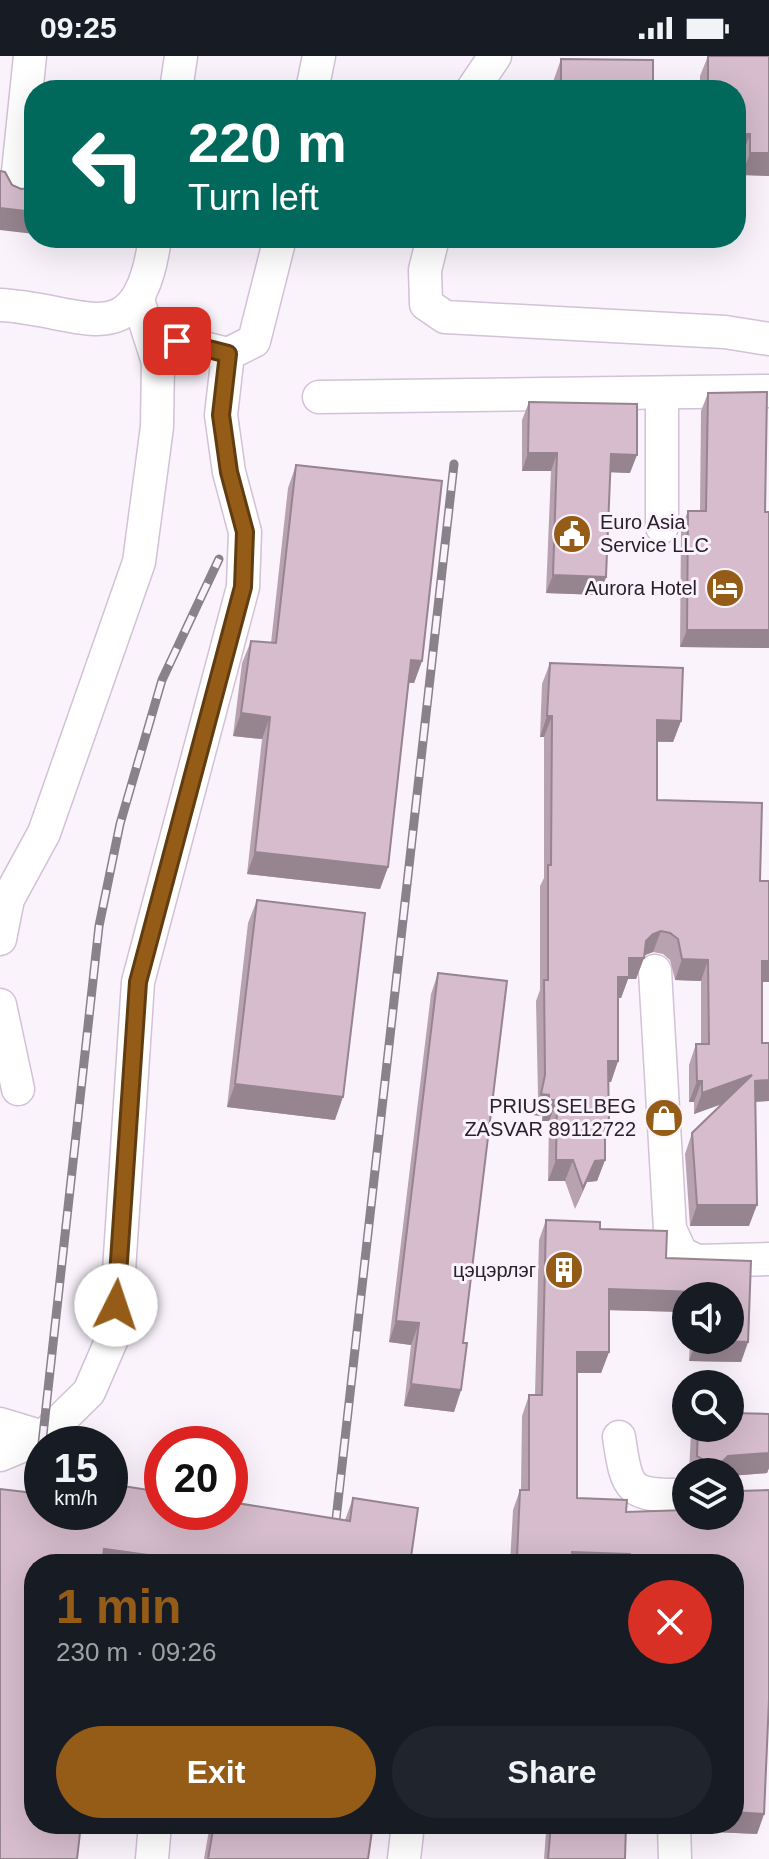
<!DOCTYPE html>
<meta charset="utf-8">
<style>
:root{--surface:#171b24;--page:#20242c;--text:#f1f3f6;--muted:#9ea1a6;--accent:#955c18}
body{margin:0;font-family:Arial,sans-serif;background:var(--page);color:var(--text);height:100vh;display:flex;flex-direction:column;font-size:30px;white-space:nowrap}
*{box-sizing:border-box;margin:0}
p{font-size:26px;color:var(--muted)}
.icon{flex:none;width:44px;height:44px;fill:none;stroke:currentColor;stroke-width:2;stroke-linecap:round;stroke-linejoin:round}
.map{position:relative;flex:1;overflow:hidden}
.drawer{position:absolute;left:24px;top:1498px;width:720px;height:280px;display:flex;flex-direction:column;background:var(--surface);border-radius:32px;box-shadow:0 8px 32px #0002}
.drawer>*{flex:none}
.banner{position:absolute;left:24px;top:24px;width:722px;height:168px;border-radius:32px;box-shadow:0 8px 32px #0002;background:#00695c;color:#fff;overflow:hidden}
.buttons{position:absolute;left:672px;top:1226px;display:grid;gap:16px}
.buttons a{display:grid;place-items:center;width:72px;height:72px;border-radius:50%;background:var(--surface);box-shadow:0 8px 32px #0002;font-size:40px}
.speed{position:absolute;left:24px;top:1370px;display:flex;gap:16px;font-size:40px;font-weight:700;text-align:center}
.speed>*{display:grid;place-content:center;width:104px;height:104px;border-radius:50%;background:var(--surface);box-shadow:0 8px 32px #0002;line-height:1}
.speed small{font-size:20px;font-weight:400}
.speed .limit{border:12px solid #d22;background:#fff;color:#111}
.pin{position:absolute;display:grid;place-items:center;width:68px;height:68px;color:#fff;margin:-34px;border-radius:16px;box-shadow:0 4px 12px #0006}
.me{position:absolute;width:88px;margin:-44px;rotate:4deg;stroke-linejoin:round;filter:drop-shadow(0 0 6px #0008)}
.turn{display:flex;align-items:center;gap:28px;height:168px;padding:0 32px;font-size:36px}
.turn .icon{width:104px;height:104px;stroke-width:2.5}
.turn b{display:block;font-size:56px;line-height:68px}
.round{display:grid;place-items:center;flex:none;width:84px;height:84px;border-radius:42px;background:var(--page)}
.summary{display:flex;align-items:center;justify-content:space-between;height:136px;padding:0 32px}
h1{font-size:48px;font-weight:800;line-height:60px;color:var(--accent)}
.button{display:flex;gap:16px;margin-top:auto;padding:16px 32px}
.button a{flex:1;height:92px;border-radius:48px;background:var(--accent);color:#fff;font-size:32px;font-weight:800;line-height:92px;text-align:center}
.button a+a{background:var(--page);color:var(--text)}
.status{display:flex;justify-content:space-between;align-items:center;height:56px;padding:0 40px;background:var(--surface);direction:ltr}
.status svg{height:22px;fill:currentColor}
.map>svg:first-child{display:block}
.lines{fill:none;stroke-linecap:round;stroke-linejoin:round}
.minor-casing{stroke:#d2c1d7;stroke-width:35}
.minor{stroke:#fff;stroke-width:32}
.rail-casing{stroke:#89828b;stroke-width:9}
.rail{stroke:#faf3fc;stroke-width:6;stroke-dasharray:18;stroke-linecap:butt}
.wall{fill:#b8a2af}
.shaded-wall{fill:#96848f}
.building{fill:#d6bccc;stroke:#96848f;stroke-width:2}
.route-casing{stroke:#613c10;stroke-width:20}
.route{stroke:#955c18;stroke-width:14}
.labels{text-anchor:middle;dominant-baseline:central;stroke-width:6;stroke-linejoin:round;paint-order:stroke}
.poi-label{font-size:20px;fill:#29222b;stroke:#faf3fc;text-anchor:end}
</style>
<div class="status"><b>09:25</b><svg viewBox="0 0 49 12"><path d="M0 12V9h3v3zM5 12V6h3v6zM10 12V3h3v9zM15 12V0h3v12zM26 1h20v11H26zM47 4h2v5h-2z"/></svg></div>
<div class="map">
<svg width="769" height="1803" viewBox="0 0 769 1803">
<rect width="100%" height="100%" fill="#faf3fc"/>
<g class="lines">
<g class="minor-casing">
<g id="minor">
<polyline points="176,34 181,0"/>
<polyline points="312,34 319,0"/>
<polyline points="472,34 495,0"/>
<polyline points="16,135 30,0"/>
<polyline points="433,182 425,214 426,248 445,261 725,276 769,283"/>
<path d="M0,249c83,4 138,55 155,-67"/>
<polyline points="151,279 228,298"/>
<polyline points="319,341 769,335"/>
<polyline points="662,471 662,337"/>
<polyline points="0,883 8,843 44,777 139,506 157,371 158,306 138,244"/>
<polyline points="655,915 670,1173 681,1197 697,1205 769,1203"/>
<polyline points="0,949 18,1033"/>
<polyline points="0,1368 43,1381"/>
<path d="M619,1381c8,55 10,59 67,58"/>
<polyline points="0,1399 43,1381 89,1336 115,1276 138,926 243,531 245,476 229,416 221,359 228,298 254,285 280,182"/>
<polyline points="674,1768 675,1803"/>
<polyline points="152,1803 155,1768"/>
<polyline points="404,1803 408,1768"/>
</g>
</g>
<use href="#minor" class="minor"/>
<g class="rail-casing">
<g id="rail">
<polyline points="42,1388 99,870 120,768 162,624 219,503"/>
<polyline points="35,1458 42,1390"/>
<polyline points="331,1508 454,408"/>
</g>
</g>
<use href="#rail" class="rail"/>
</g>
<g class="wall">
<polygon points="708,0 769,0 769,120 742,119 742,101 736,101 736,34 700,34 700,20"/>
<polygon points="561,3 653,34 553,34 553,26"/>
<polygon points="708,337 765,456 769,456 769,592 680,591 681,473 688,455 700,455 701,355"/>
<polygon points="529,346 630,417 610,416 606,521 600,539 546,537 551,415 522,415 522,364"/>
<polygon points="296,409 422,605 414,627 408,627 388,811 380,833 247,818 262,683 233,680 242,607 251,585 271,587 288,432"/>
<polygon points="550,607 681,665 673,686 657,686 657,744 760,825 769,926 762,926 762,987 769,1045 756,1046 749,1170 690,1170 685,1098 692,1077 722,1048 694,1058 694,1046 689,1046 689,1009 696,988 701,988 701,925 675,924 670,904 663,898 653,896 645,899 636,923 628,923 621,942 618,942 618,1005 611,1026 609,1026 605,1104 597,1125 587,1126 575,1153 565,1125 548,1125 549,1065 542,1065 542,1060 533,1059 538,1040 536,945 540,934 540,830 544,822 544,681 540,681 542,628"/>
<polygon points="257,844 335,1064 227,1051 248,867"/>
<polygon points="438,917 463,1287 461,1334 454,1356 404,1350 411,1289 389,1286 431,938"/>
<polygon points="546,1164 600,1166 600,1173 667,1175 666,1202 751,1205 748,1286 741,1306 689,1305 690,1284 730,1284 730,1240 686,1240 686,1256 609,1254 609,1296 601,1317 577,1317 577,1442 627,1444 626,1456 686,1454 686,1460 730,1460 730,1434 738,1435 769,1434 769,1644 764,1758 757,1778 693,1775 692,1768 734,1768 734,1508 510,1508 513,1454 520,1434 521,1434 522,1360 529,1339 535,1339 539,1184"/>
<polygon points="769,1358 769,1412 767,1417 730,1420 730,1416 689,1416 691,1376 692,1372 730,1372"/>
<polygon points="110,1428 162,1436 162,1456 230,1456 230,1446 345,1464 353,1442 418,1452 410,1508 34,1508 34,1768 81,1768 77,1803 0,1803 0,1433 42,1438 42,1456 110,1456"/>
<polygon points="210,1768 373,1768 368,1803 204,1803"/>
<polygon points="548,1768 626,1768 625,1803 544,1803 546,1776"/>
</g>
<g class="shaded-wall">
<polygon points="736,78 750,78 742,101 736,101"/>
<polygon points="750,97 769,97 769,120 742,119"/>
<polygon points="0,152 34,156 34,178 0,174"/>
<polygon points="528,397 557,397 551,415 522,415"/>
<polygon points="611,398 637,399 630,417 604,416"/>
<polygon points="553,519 606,521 600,539 546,537"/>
<polygon points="687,574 769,574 769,592 680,591"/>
<polygon points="411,604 422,605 414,627 403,626"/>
<polygon points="241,657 270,661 262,683 233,680"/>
<polygon points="547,660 552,660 544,681 540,681"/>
<polygon points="657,664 681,665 673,686 649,685"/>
<polygon points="255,796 388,811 380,833 247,818"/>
<polygon points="661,875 653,896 645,899 642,902 644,902 636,923 628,923 621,942 610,942 618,921 629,902 653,878"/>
<polygon points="682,903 708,904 701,925 675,924"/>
<polygon points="762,905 769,905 769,926 754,926"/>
<polygon points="608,1005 618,1005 611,1026 601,1026"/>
<polygon points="752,1019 744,1040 694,1058 702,1037"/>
<polygon points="769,1024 769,1045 748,1046 755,1025"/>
<polygon points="697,1025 702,1025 694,1046 689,1046"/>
<polygon points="235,1028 343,1041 335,1064 227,1051"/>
<polygon points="541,1038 549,1039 542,1060 533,1059"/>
<polygon points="549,1044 557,1044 549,1065 542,1065"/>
<polygon points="556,1104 573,1104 565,1125 548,1125"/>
<polygon points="605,1104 597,1125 587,1126 575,1153 595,1105"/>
<polygon points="697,1149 757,1149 749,1170 690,1170"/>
<polygon points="609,1233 698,1236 697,1240 686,1240 686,1256 602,1254"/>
<polygon points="396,1265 419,1267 411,1289 389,1286"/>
<polygon points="697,1284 748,1286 741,1306 689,1305"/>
<polygon points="577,1296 609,1296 601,1317 570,1317"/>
<polygon points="411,1328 461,1334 454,1356 404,1350"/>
<polygon points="769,1397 769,1412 767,1417 730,1420 730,1416 718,1416 721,1407 728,1400"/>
<polygon points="707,1406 716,1406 713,1416 704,1416"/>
<polygon points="104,1493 213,1508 98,1508"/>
<polygon points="572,1496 630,1498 626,1508 515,1508 517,1502"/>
<polygon points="734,1756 764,1758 757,1778 693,1775 696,1768 734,1768"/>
</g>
<g class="building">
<polygon points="708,0 769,0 769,97 750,97 750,78 736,78 736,34 708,34"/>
<polygon points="561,3 653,4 653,34 561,34"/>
<polygon points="0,115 5,116 12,129 21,133 31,132 34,129 34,156 0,152"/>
<polygon points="767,336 765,456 769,456 769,574 687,574 688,455 706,455 708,337"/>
<polygon points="529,346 637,348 637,399 611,398 606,521 553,519 557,397 528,397"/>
<polygon points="296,409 442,425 422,605 411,604 388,811 255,796 270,661 241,657 251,585 276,587"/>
<polygon points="550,607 683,612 681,665 657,664 657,744 762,747 760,825 769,825 769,905 762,905 762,987 769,987 769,1024 755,1025 757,1149 697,1149 692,1077 752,1019 702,1037 702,1025 697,1025 696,988 709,988 708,904 682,903 678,883 670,877 661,875 653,878 646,885 644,902 629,902 629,921 618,921 618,1005 608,1005 609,1071 605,1073 605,1104 595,1105 583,1132 573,1104 556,1104 557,1044 549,1044 549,1039 541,1038 545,1019 544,924 548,924 548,809 551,809 552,660 547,660"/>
<polygon points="257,844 365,857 343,1041 235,1028"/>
<polygon points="438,917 507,925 463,1287 467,1287 461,1334 411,1328 419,1267 396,1265"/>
<polygon points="546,1164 600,1166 600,1173 667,1175 666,1202 751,1205 748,1286 697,1284 730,1284 730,1240 698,1240 698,1236 609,1233 609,1296 577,1296 577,1442 627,1444 626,1456 686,1454 686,1460 730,1460 730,1434 738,1435 769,1434 769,1644 764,1758 734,1756 734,1508 630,1508 630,1498 572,1496 571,1504 517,1502 520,1434 529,1434 529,1339 542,1339"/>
<polygon points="730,1357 769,1358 769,1397 728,1400 721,1407 719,1416 716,1416 716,1406 707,1406 697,1400 698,1372 730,1372"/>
<polygon points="110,1428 162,1436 162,1456 230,1456 230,1446 350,1465 353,1442 418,1452 410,1508 213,1508 104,1493 102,1508 34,1508 34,1768 81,1768 77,1803 0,1803 0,1433 42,1438 42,1456 110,1456"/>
<polygon points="214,1768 373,1768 368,1803 208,1803"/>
<polygon points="551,1768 626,1768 625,1803 548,1803"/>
</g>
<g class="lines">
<g class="route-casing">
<polyline id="route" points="116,1249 138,926 243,531 245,476 229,416 221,359 228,298 177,285"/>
</g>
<use href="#route" class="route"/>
</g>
<defs>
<g id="civic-disc" transform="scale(2)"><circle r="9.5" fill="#955c18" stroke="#faf3fc"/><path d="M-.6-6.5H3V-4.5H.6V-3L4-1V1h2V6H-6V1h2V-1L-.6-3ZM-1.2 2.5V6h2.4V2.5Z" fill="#fff"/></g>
<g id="hotel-disc" transform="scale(2)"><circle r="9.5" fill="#955c18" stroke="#faf3fc"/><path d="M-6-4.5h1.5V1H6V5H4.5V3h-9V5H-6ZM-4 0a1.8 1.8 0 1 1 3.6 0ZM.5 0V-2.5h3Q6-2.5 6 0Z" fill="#fff"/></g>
<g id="shop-disc" transform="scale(2)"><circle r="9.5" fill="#955c18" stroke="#faf3fc"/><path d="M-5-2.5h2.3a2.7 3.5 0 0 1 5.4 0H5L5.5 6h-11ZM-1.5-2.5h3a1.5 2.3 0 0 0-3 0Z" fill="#fff"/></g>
<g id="building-disc" transform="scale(2)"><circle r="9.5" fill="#955c18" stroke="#faf3fc"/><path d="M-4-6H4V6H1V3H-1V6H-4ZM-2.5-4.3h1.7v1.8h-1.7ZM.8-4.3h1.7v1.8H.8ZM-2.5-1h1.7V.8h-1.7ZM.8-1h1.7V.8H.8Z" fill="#fff"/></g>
</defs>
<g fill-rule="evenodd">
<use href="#civic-disc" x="572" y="478"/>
<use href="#hotel-disc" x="725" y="532"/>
<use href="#shop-disc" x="664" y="1062"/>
<use href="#building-disc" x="564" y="1214"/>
</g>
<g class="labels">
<g class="poi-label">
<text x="600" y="466" text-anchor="start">Euro Asia<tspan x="600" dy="23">Service LLC</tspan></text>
<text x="697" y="532">Aurora Hotel</text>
<text x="636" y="1050">PRIUS SELBEG<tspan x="636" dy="23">ZASVAR 89112722</tspan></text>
<text x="536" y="1214">цэцэрлэг</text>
</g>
</g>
</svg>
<div class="buttons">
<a><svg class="icon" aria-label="sound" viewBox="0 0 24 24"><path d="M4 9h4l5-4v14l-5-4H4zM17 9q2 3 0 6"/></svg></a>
<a><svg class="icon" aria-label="search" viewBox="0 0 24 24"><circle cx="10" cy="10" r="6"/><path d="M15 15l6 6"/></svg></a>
<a><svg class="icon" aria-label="layers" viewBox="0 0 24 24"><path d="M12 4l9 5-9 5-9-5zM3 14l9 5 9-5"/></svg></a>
</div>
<div class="speed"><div>15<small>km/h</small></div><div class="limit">20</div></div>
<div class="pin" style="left:177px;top:285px;background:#d93025"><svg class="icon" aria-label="arrive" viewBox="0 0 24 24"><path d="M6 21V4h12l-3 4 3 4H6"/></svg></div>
<svg class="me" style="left:116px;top:1249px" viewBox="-20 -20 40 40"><circle r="19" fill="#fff"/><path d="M0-13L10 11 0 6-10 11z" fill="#955c18"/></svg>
<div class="banner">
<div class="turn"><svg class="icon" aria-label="left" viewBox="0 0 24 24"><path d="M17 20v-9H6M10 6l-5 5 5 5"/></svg><div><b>220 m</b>Turn left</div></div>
</div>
<section class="drawer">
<div class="summary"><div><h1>1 min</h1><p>230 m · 09:26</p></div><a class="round" style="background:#d93025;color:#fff"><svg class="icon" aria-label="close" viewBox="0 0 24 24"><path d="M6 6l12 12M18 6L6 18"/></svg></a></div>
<div class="button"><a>Exit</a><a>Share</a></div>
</section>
</div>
